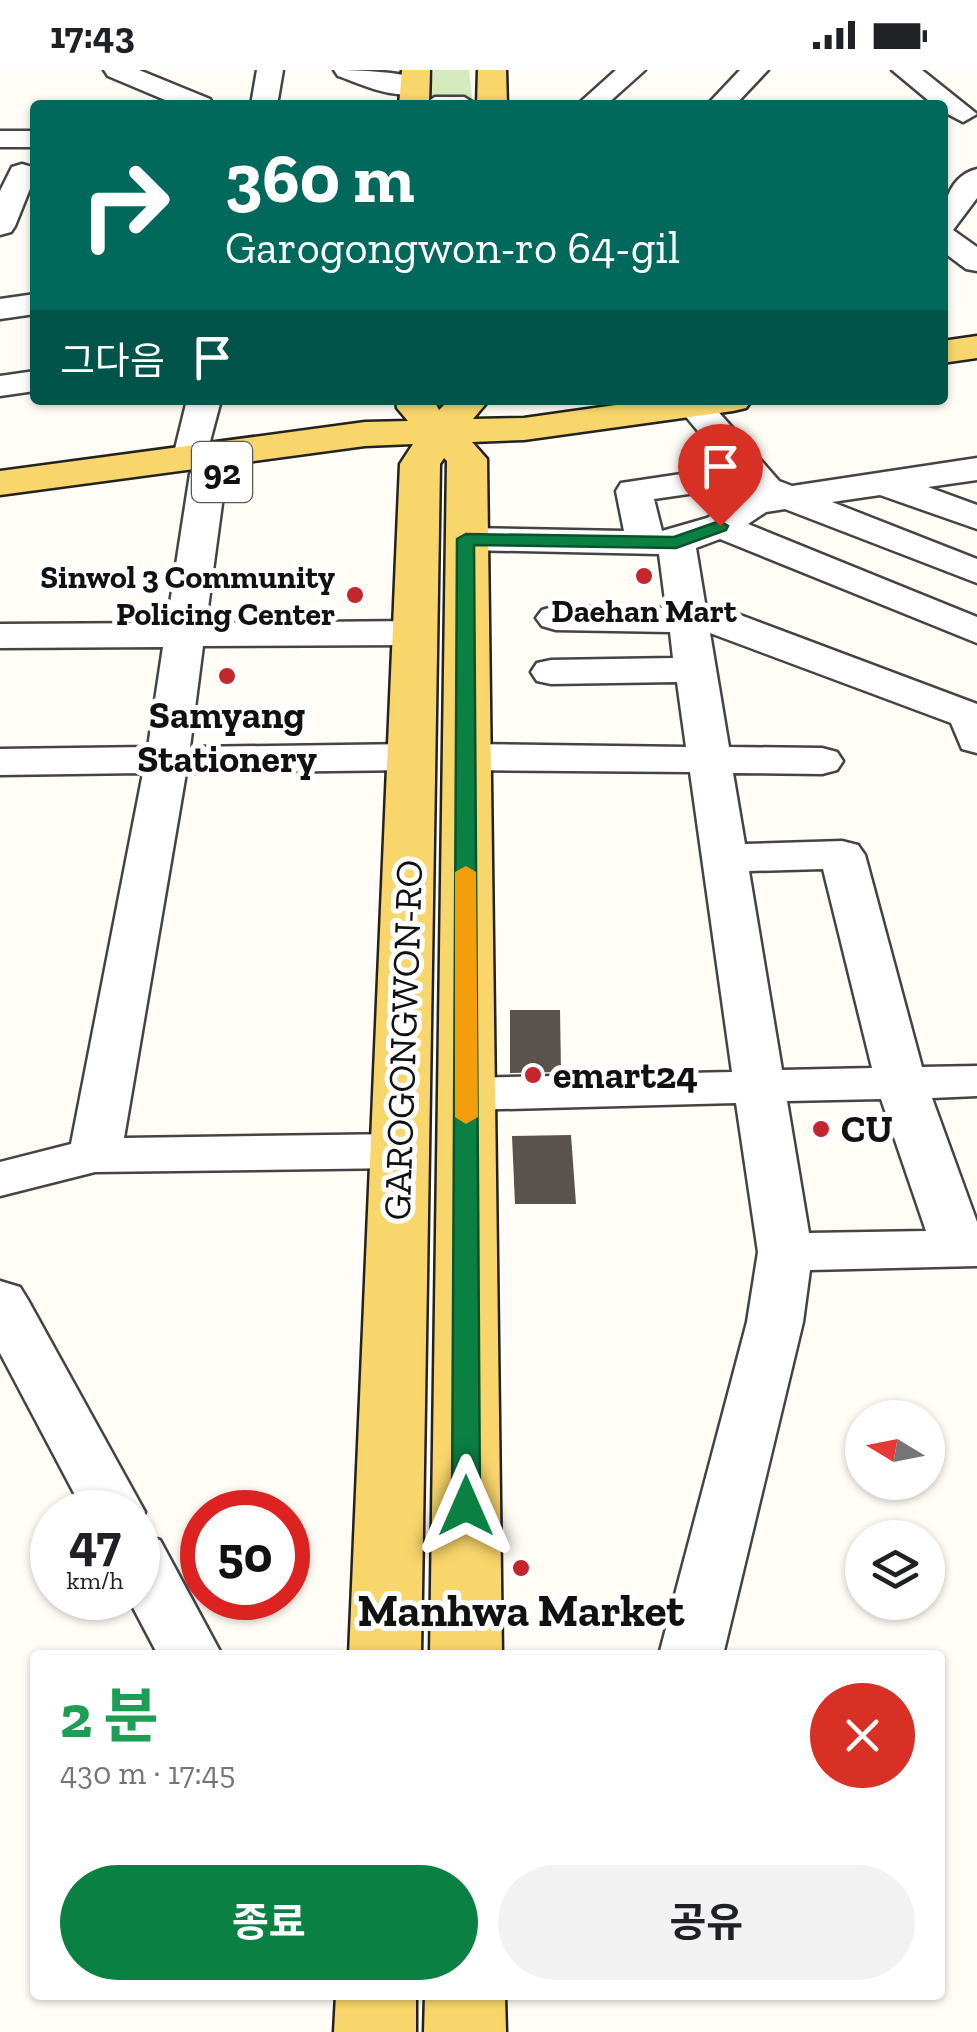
<!DOCTYPE html>
<html lang="ko">
<meta charset="utf-8">
<style>
:root{--surface:#fff;--page:#f2f2f2;--text:#202124;--muted:#757577;--accent:#0b8043}
body{margin:0;font-family:"Zilla Slab","Noto Sans KR",serif;background:var(--page);color:var(--text);height:100vh;display:flex;flex-direction:column;font-size:38px;white-space:nowrap}
*{box-sizing:border-box;margin:0}
p{font-size:32px;color:var(--muted)}
.icon{flex:none;width:55px;height:55px;fill:none;stroke:currentColor;stroke-width:2;stroke-linecap:round;stroke-linejoin:round}
.map{position:relative;flex:1;overflow:hidden}
.side{position:absolute;left:30px;top:1580px;width:915px;height:350px;display:flex;flex-direction:column;background:var(--surface);border-radius:10px;box-shadow:0 2px 8px #0004}
.side>*{flex:none}
.hud{position:absolute;left:30px;top:30px;width:918px;height:305px;border-radius:10px;box-shadow:0 2px 8px #0004;background:#00695c;color:#fff;overflow:hidden}
.needle{width:65px;rotate:280deg}
.controls{position:absolute;left:845px;top:1330px;display:grid;gap:20px}
.controls a{display:grid;place-items:center;width:100px;height:100px;border-radius:50%;background:var(--surface);box-shadow:0 2px 8px #0004;font-size:50px}
.speed{position:absolute;left:30px;top:1420px;display:flex;gap:20px;font-size:50px;font-weight:700;text-align:center}
.speed>*{display:grid;place-content:center;width:130px;height:130px;border-radius:50%;background:var(--surface);box-shadow:0 2px 8px #0004;line-height:1}
.speed small{font-size:25px;font-weight:400}
.speed .limit{border:15px solid #d22;background:#fff;color:#111}
.pin{position:absolute;display:grid;place-items:center;width:85px;height:85px;color:#fff;margin:-102px -42px;border-radius:50% 50% 50% 0;rotate:-45deg;box-shadow:0 0 10px #0007}
.pin .icon{rotate:45deg}
.me{position:absolute;width:110px;margin:-55px;rotate:0deg;stroke-linejoin:round;filter:drop-shadow(0 0 8px #0008)}
.turn{display:flex;align-items:center;gap:35px;height:210px;padding:0 30px;font-size:45px}
.turn .icon{width:130px;height:130px;stroke-width:2.5}
.turn b{display:block;font-size:70px;line-height:85px}
.then{display:flex;align-items:center;height:95px;padding:0 30px;background:#0003;gap:20px;font-size:38px}
.round{display:grid;place-items:center;flex:none;width:105px;height:105px;border-radius:52px;background:var(--page)}
.head{display:flex;align-items:center;justify-content:space-between;height:170px;padding:0 30px}
h1{font-size:60px;font-weight:700;line-height:75px;color:#1e9e55}
.button{display:flex;gap:20px;margin-top:auto;padding:20px 30px}
.button a{flex:1;height:115px;border-radius:60px;background:var(--accent);color:#fff;font-size:40px;font-weight:700;line-height:115px;text-align:center}
.button a+a{background:var(--page);color:var(--text)}
.status{display:flex;justify-content:space-between;align-items:center;height:70px;padding:0 50px;background:var(--surface);direction:ltr}
.status svg{height:28px;fill:currentColor}
.map>svg:first-child{display:block}
.green{fill:#d5ebbd}
.building{fill:#5a524d}
.lines{fill:none;stroke-linecap:round;stroke-linejoin:round}
.minor-casing{stroke:#444;stroke-width:5}
.major-casing{stroke:#222;stroke-width:5}
.minor{fill:#fff;fill-rule:evenodd}
.major{fill:#f9d66b;fill-rule:evenodd}
.route{fill:#0b8043;stroke:#07532c;stroke-width:2.5}
.slow{fill:#f59e0b}
.poi-dot{fill:#c4262e;stroke:#fff;stroke-width:4}
.labels{text-anchor:middle;dominant-baseline:central;stroke-width:10;stroke-linejoin:round;paint-order:stroke}
.far-poi-label{font-size:32px;font-weight:bold;fill:#111;stroke:#fff;text-anchor:end}
.shield{fill:#fff;stroke:#585858;stroke-width:2.5}
.shield-label{font-size:35px;font-weight:bold;fill:#111}
.poi-label{font-size:38px;font-weight:bold;fill:#111;stroke:#fff;text-anchor:start}
.street-label{font-size:38px;fill:#111;stroke:#fff}
.near-poi-label{font-size:45px;font-weight:bold;fill:#111;stroke:#fff}
</style>
<div class="status"><b>17:43</b><svg viewBox="0 0 49 12"><path d="M0 12V9h3v3zM5 12V6h3v6zM10 12V3h3v9zM15 12V0h3v12zM26 1h20v11H26zM47 4h2v5h-2z"/></svg></div>
<div class="map">
<svg width="977" height="1962" viewBox="0 0 977 1962">
<rect width="100%" height="100%" fill="#fffdf5"/>
<polygon class="green" points="434,0 469,0 473,35 427,35"/>
<g class="building">
<polygon points="510,940 560,940 561,1002 510,1003"/>
<polygon points="571,1065 576,1134 515,1134 512,1066"/>
</g>
<g class="lines">
<g class="minor-casing">
<g id="minor">
<polygon points="104,0 139,0 210,29 213,35 177,35 108,6"/>
<polygon points="257,0 283,0 277,35 251,35"/>
<path d="M334,0c29,0 62,2 90,9l4,6c-21,22 -66,-1 -90,-9z"/>
<polygon points="616,0 645,0 606,35 577,35"/>
<polygon points="740,0 768,0 735,35 707,35"/>
<polygon points="892,0 922,0 977,44 963,52 942,41 942,35 934,35"/>
<polygon points="435,27 464,27 477,35 422,35"/>
<rect x="0" y="61" width="35" height="16"/>
<polygon points="22,94 32,97 35,106 15,156 11,162 0,165 0,121 12,97"/>
<path d="M977,99v29l-24,32 24,17v24l-11,-2 -24,-18c0,-30 -1,-73 35,-82z"/>
<polygon points="35,224 35,244 0,249 0,229"/>
<polygon points="35,301 35,321 0,326 0,306"/>
<polygon points="187,330 221,330 204,394 221,396 226,404 206,553 415,551 429,555 435,563 429,571 415,575 203,576 190,677 411,674 426,678 432,687 426,696 411,700 186,703 124,1068 400,1064 419,1069 426,1081 419,1093 400,1098 95,1102 0,1126 0,1092 71,1074 143,703 0,705 0,679 148,677 163,577 0,578 0,554 167,553 190,404 195,397 178,395 173,387"/>
<path d="M680,330h28l71,81 13,5 185,-28v22l-49,7 49,18v24l-97,-34 -48,7 145,57v24l-192,-74 -19,3 -18,12 229,93v26l-257,-104 -24,9 10,61 29,4 242,91v49l-15,-4 -11,-26 -241,-90 19,114 93,1 15,4 6,9 -6,9 -15,4 -89,-1 12,71 97,-3 16,4 7,10 57,212 55,-1v30l-45,2 45,124v44l-167,4 -7,52 -80,333h-64l88,-333 11,-70 -22,-149 -270,7 -18,-5 -8,-11 8,-11 18,-5 266,-6 -42,-300 -224,-2 -15,-4 -6,-9 6,-9 15,-4 220,3 -9,-65 -126,2 -14,-3 -6,-9 6,-9 14,-3 122,-2 -3,-26 -114,-2 -14,-4 -6,-8 6,-8 14,-4 110,2 -7,-54 -193,-4 -13,-3 -6,-8 6,-8 13,-3 158,3 -8,-40 5,-8 107,-16 -46,-55 -5,-7zM744,416l6,7 -43,25 -45,13 -8,-32zM823,799l49,199 -90,2 -33,-199zM881,1029l45,132 -117,2 -22,-132z"/>
<polygon points="0,1211 20,1217 28,1230 145,1442 138,1455 138,1442 84,1442 0,1283"/>
<polygon points="138,1464 160,1470 222,1585 158,1585 128,1528 138,1528"/>
</g>
</g>
<g class="major-casing">
<g id="major">
<polygon points="402,0 430,0 429,35 399,35"/>
<polygon points="478,0 506,0 507,35 477,35"/>
<polygon points="977,266 977,288 942,293 942,271"/>
<polygon points="396,330 434,330 439,340 449,330 489,330 473,349 524,348 651,330 752,330 746,338 733,341 524,370 472,372 487,389 502,1585 430,1585 447,391 444,388 440,394 421,1585 349,1585 400,394 413,374 365,376 0,425 0,401 365,352 408,351 397,338"/>
<polygon points="336,1925 416,1925 416,1962 334,1962"/>
<polygon points="425,1925 505,1925 506,1962 424,1962"/>
</g>
</g>
<use href="#minor" class="minor"/>
<use href="#major" class="major"/>
</g>
<polygon class="route" points="720,451 728,456 726,460 676,478 474,475 480,1436 476,1443 456,1443 452,1436 457,469 466,464 674,467"/>
<polygon class="slow" points="466,796 476,802 478,1047 466,1054 455,1047 455,802"/>
<g class="poi-dot">
<circle cx="644" cy="506" r="10"/>
<circle cx="355" cy="525" r="10"/>
<circle cx="227" cy="606" r="10"/>
<circle cx="533" cy="1005" r="10"/>
<circle cx="821" cy="1059" r="10"/>
<circle cx="521" cy="1498" r="10"/>
</g>
<g class="labels">
<g class="far-poi-label">
<text x="335" y="507">Sinwol 3 Community<tspan x="335" dy="37">Policing Center</tspan></text>
<text x="644" y="541" text-anchor="middle">Daehan Mart</text>
</g>
<rect class="shield" x="192" y="372" width="60" height="60" rx="8"/>
<g class="shield-label">
<text x="222" y="402">92</text>
</g>
<g class="poi-label">
<text x="227" y="645" text-anchor="middle">Samyang<tspan x="227" dy="44">Stationery</tspan></text>
<text x="553" y="1005">emart24</text>
<text x="841" y="1059">CU</text>
</g>
<g class="street-label">
<text transform="translate(403 970) rotate(-88)">GAROGONGWON-RO</text>
</g>
<g class="near-poi-label">
<text x="521" y="1541">Manhwa Market</text>
</g>
</g>
</svg>
<div class="controls">
<a><svg class="needle" viewBox="-14 -14 28 28"><path d="M0-13l5 13h-10z" fill="#e53935"/><path d="M0 13l5-13h-10z" fill="#757577"/></svg></a>
<a><svg class="icon" aria-label="layers" viewBox="0 0 24 24"><path d="M12 4l9 5-9 5-9-5zM3 14l9 5 9-5"/></svg></a>
</div>
<div class="speed"><div>47<small>km/h</small></div><div class="limit">50</div></div>
<div class="pin" style="left:720px;top:456px;background:#d93025"><svg class="icon" aria-label="arrive" viewBox="0 0 24 24"><path d="M6 21V4h12l-3 4 3 4H6"/></svg></div>
<svg class="me" style="left:466px;top:1436px" viewBox="-20 -20 40 40"><path d="M0-17L14 15 0 8-14 15z" fill="#0b8043" stroke="#fff" stroke-width="4"/></svg>
<div class="hud">
<div class="turn"><svg class="icon" aria-label="right" viewBox="0 0 24 24"><path d="M7 20v-9h11M14 6l5 5-5 5"/></svg><div><b>360 m</b>Garogongwon-ro 64-gil</div></div>
<div class="then">그다음<svg class="icon" aria-label="arrive" viewBox="0 0 24 24"><path d="M6 21V4h12l-3 4 3 4H6"/></svg></div>
</div>
<section class="side">
<div class="head"><div><h1>2 분</h1><p>430 m · 17:45</p></div><a class="round" style="background:#d93025;color:#fff"><svg class="icon" aria-label="close" viewBox="0 0 24 24"><path d="M6 6l12 12M18 6L6 18"/></svg></a></div>
<div class="button"><a>종료</a><a>공유</a></div>
</section>
</div>
